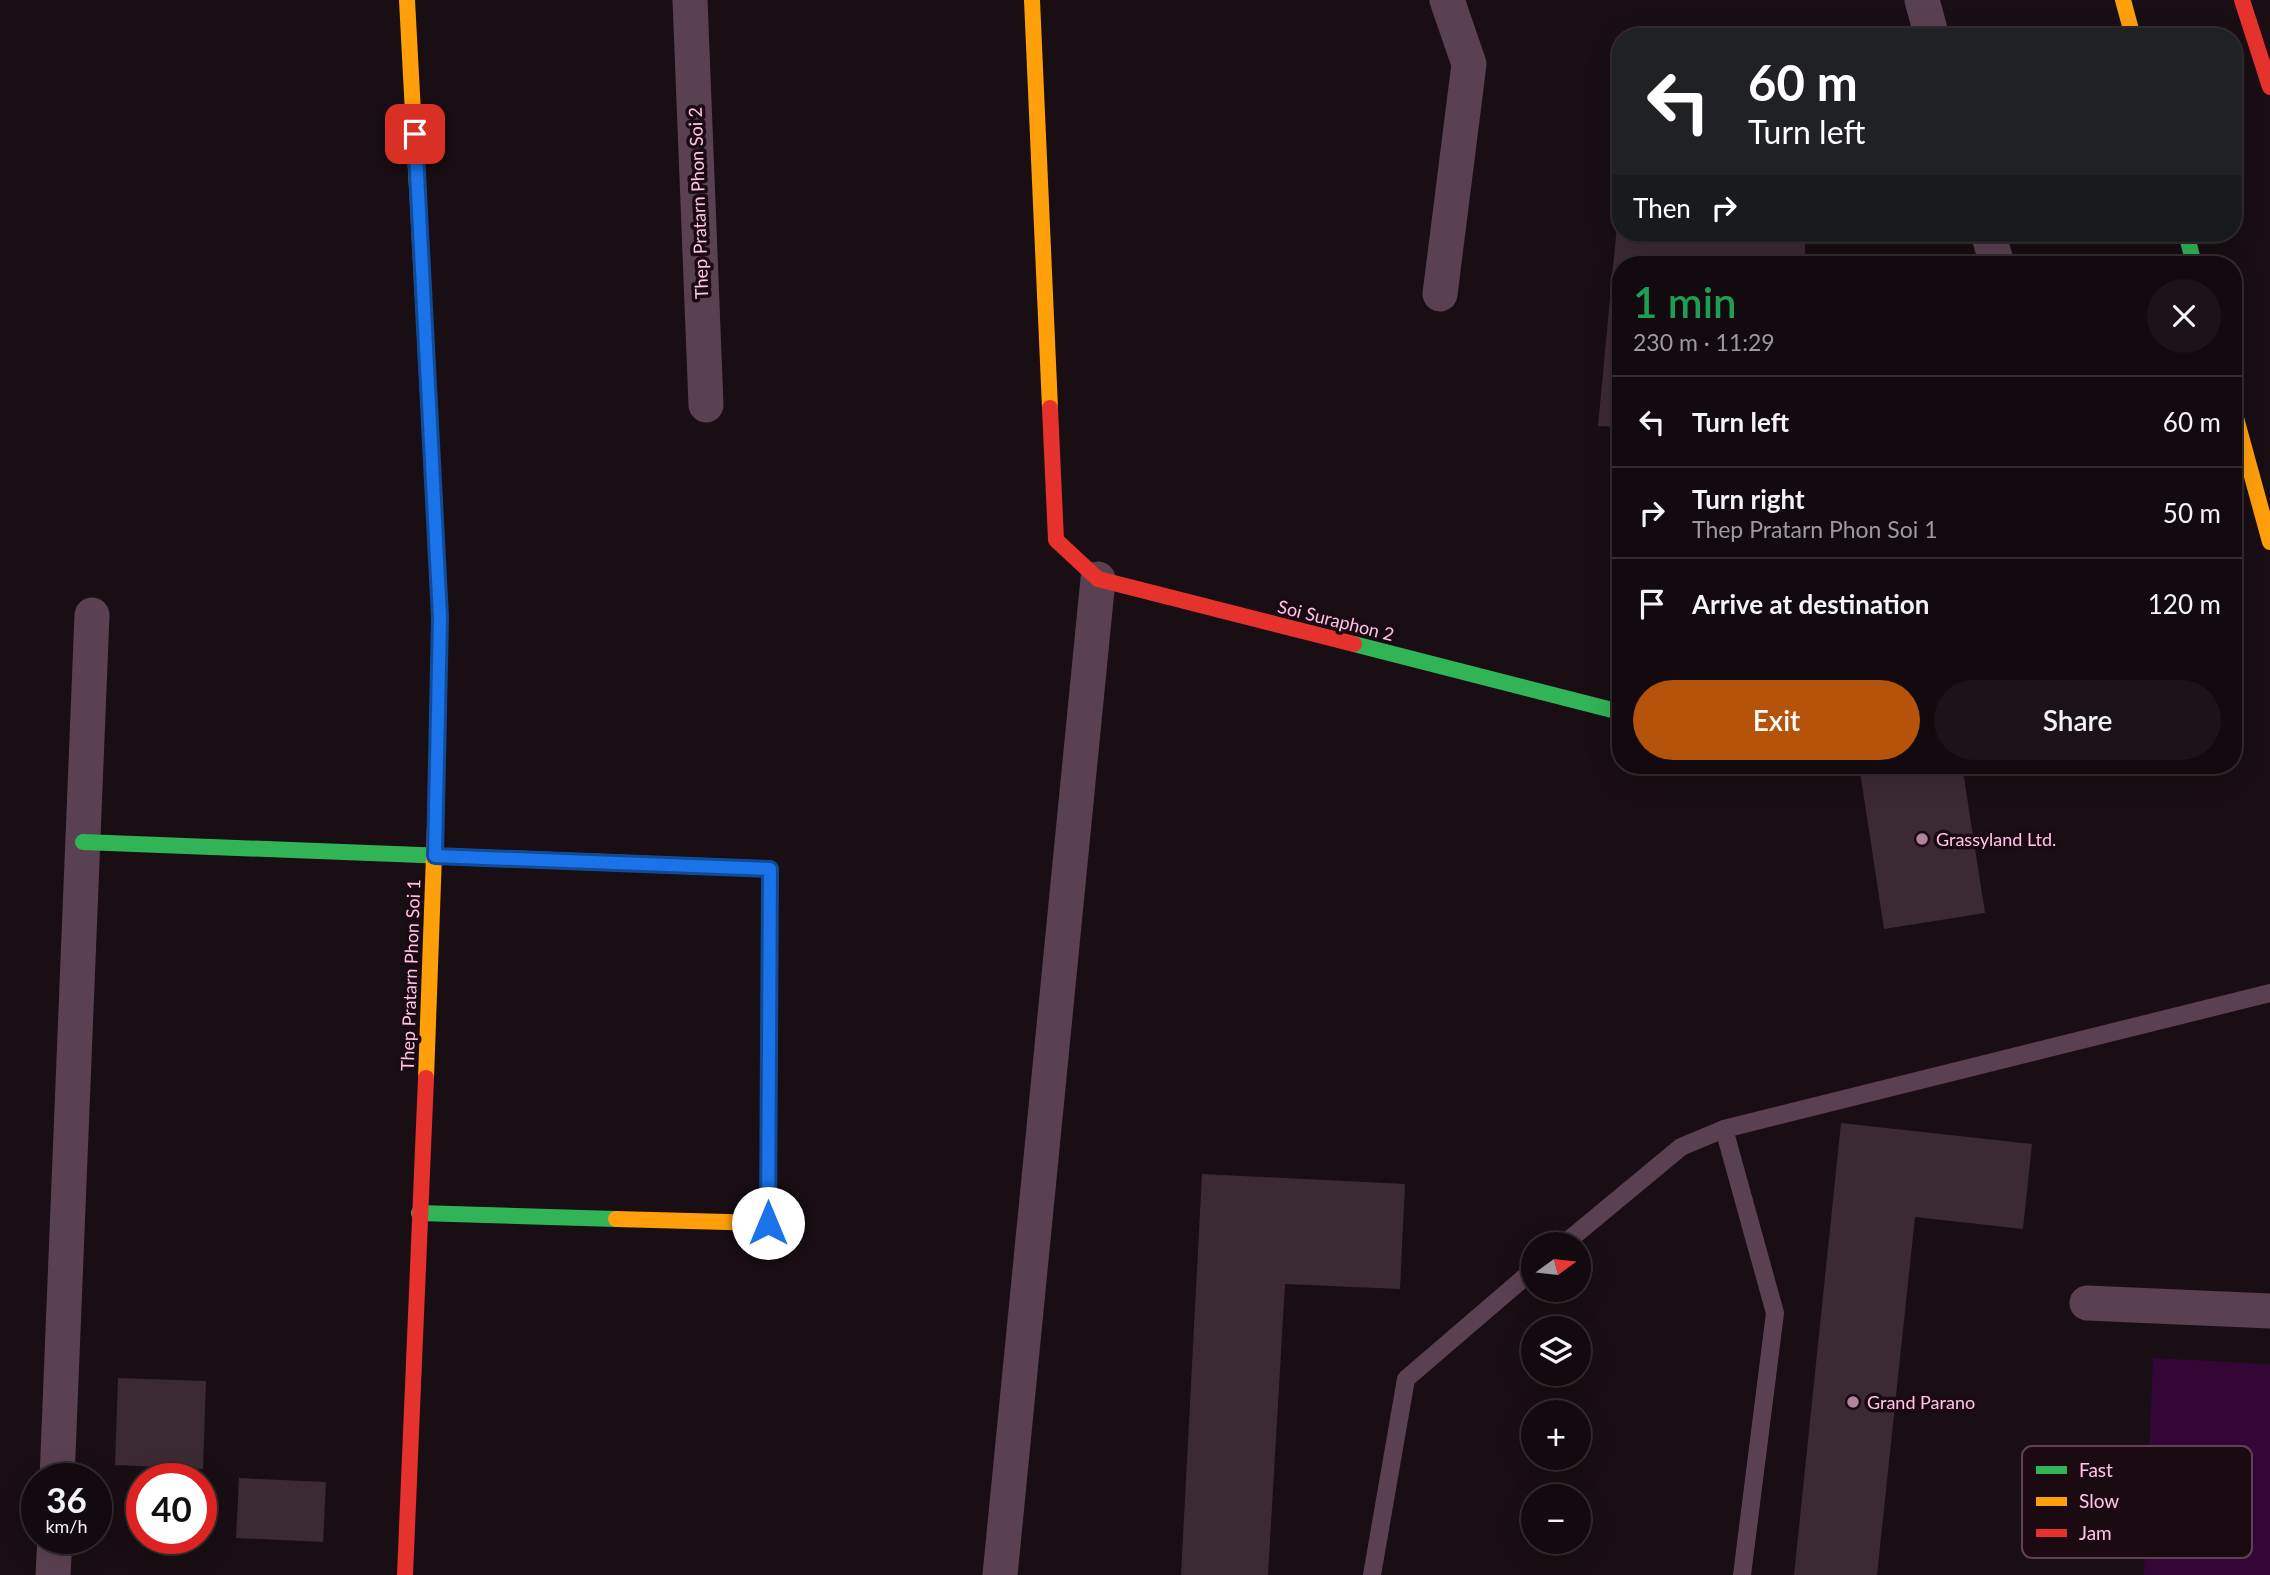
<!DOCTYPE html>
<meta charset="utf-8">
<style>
:root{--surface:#120a0e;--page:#1b1317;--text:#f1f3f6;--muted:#9c9a9e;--line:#312b2e;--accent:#b45309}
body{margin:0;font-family:Lato,sans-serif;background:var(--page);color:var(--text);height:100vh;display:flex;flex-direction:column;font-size:26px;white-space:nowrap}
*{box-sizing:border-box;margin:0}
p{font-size:23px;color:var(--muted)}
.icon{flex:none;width:38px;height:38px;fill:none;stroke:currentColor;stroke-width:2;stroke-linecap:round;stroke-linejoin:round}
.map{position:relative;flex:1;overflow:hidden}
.sheet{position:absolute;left:1612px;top:256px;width:630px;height:518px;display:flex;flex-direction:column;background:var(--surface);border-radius:28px;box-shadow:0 7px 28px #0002,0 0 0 2px var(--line)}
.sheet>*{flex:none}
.guide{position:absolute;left:1612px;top:28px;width:630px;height:214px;border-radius:28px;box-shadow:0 7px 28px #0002,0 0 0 2px var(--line);background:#202124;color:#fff;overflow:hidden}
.needle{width:46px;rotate:75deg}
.buttons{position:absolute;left:1521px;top:1232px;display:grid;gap:14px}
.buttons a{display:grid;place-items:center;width:70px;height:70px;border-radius:50%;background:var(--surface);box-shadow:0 7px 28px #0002,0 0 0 2px var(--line);font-size:35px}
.speed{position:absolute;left:21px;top:1463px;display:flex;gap:14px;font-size:35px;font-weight:700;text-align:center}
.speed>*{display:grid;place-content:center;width:91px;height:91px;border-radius:50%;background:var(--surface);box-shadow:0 7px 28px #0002,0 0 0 2px var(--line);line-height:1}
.speed small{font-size:18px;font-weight:400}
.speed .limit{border:10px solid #d22;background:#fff;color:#111}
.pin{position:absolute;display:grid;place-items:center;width:60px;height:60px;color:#fff;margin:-30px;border-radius:14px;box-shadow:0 4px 10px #0006}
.me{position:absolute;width:77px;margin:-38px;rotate:0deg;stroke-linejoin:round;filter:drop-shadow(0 0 5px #0008)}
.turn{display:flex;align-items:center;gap:24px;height:147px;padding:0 21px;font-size:32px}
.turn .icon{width:91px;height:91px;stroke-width:2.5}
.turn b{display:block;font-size:49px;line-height:60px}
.then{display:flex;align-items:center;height:66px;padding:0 21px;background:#0003;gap:14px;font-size:26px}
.round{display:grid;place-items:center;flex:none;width:74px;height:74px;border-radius:37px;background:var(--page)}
.summary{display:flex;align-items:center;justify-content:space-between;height:119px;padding:0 21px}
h1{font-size:42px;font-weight:600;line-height:52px;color:#1e9e55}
.action{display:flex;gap:14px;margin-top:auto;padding:14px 21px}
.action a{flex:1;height:80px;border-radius:42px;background:var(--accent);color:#fff;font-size:28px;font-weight:600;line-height:80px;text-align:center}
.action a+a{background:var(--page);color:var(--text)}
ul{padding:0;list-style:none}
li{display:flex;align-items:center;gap:21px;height:91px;padding:0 21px;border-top:2px solid var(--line)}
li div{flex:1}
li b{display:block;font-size:26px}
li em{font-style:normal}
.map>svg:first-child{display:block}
.water{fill:#330636}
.building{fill:#3c2a33}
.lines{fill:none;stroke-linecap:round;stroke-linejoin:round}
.lane{stroke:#5a4151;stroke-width:18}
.street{stroke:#5a4151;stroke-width:35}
.fast{stroke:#30b455;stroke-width:16}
.slow{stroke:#ff9f0a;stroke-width:16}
.jam{stroke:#e5322d;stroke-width:16}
.route-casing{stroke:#114b97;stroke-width:18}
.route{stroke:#1a73e8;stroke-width:12}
.poi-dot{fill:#ae859d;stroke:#1c0a13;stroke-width:2.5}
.labels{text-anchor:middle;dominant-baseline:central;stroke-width:7;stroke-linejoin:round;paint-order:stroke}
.street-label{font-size:18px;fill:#ffc5e7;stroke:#1c0a13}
.poi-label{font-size:18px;fill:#ffc5e7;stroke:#1c0a13;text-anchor:start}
.key{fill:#1c0a13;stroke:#604253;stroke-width:2}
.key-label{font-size:19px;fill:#ffc5e7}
</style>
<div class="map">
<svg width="2270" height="1575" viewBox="0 0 2270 1575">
<rect width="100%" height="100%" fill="#180e13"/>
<polygon class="water" points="2153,1358 2270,1364 2270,1575 2144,1575"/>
<g class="building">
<polygon points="1619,204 1620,204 1620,233 1805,233 1805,264 1620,264 1620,427 1598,426"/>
<polygon points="1859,765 1962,765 1985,913 1884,929"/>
<polygon points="1841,1123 2032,1144 2023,1229 1915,1217 1877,1575 1794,1575"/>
<polygon points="1202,1174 1405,1184 1400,1289 1285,1284 1268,1575 1181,1575"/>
<polygon points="118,1378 206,1381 203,1469 115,1465"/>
<polygon points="239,1478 326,1482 323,1542 236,1538"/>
</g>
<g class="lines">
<g class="lane">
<polyline points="1724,1129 1775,1313 1742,1575"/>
<polyline points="1564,1244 1681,1147 1724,1129 2270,993"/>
<polyline points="1372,1575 1406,1379 1533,1270"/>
</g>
<g class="street">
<polyline points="690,0 706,405"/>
<polyline points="1922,0 1932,37"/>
<polyline points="1988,233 1997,264"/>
<polyline points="1440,294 1469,64 1447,0"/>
<polyline points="2087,1303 2270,1311"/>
<polyline points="57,1479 92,615"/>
<polyline points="53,1575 55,1538"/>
<polyline points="1000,1575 1098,579"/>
</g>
<g class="fast">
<polyline points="2186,233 2194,264"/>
<polyline points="1354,644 1620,712"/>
<polyline points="83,842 630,863"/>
<polyline points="419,1213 616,1219"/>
</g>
<g class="slow">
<polyline points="407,0 417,188"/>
<polyline points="1032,0 1050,408"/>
<polyline points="2123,0 2133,37"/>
<polyline points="2233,407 2270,542"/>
<polyline points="426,1078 437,771"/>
<polyline points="616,1219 768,1223 769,1091"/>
</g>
<g class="jam">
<polyline points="2242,0 2270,87"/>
<polyline points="417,188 440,617 437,771"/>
<polyline points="1050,408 1056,540 1098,579 1354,644"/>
<polyline points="630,863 770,869 769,1091"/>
<polyline points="405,1575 426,1078"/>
</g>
</g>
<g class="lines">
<g class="route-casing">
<polyline id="route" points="415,134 440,617 435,856 770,869 768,1223"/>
</g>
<use href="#route" class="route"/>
</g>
<g class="poi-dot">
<circle cx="1922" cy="839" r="7"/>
<circle cx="1853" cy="1402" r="7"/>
</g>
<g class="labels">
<g class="street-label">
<text transform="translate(698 203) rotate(-92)">Thep Pratarn Phon Soi 2</text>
<text transform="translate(1336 620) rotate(14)">Soi Suraphon 2</text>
<text transform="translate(410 975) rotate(-88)">Thep Pratarn Phon Soi 1</text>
</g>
<g class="poi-label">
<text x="1936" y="839">Grassyland Ltd.</text>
<text x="1867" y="1402">Grand Parano</text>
</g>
</g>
<rect x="2022" y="1446" width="230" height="112" rx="10" class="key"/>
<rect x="2036" y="1466" width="31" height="8" fill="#30b455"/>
<rect x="2036" y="1497" width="31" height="9" fill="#ff9f0a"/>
<rect x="2036" y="1529" width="31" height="8" fill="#e5322d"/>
<g class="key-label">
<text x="2079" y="1477">Fast</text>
<text x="2079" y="1508">Slow</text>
<text x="2079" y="1540">Jam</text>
</g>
</svg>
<div class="buttons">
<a><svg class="needle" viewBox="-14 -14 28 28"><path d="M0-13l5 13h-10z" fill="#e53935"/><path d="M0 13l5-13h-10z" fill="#9c9a9e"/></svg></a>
<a><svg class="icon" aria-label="layers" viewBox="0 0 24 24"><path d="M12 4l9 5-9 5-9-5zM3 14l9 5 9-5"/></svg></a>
<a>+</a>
<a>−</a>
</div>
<div class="speed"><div>36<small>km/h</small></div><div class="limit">40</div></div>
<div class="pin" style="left:415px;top:134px;background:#d93025"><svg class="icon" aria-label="arrive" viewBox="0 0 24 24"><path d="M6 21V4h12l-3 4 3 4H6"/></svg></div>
<svg class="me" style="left:768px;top:1223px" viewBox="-20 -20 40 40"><circle r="19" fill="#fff"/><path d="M0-13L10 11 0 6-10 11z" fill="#1a73e8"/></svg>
<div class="guide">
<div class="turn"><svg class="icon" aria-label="left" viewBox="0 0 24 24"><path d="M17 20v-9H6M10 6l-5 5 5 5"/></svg><div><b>60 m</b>Turn left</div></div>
<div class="then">Then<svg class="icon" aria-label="right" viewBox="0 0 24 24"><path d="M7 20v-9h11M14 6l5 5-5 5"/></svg></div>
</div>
<section class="sheet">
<div class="summary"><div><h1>1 min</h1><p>230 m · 11:29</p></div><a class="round"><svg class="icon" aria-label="close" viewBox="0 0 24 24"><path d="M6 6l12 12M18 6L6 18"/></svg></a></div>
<ul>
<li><svg class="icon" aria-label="left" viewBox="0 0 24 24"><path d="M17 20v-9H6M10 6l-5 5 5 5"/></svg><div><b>Turn left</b></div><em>60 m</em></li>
<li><svg class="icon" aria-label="right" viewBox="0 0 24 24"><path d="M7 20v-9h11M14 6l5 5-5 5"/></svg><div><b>Turn right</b><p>Thep Pratarn Phon Soi 1</p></div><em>50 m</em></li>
<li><svg class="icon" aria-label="arrive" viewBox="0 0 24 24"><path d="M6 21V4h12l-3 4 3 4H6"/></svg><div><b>Arrive at destination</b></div><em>120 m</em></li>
</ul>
<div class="action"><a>Exit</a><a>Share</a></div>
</section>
</div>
